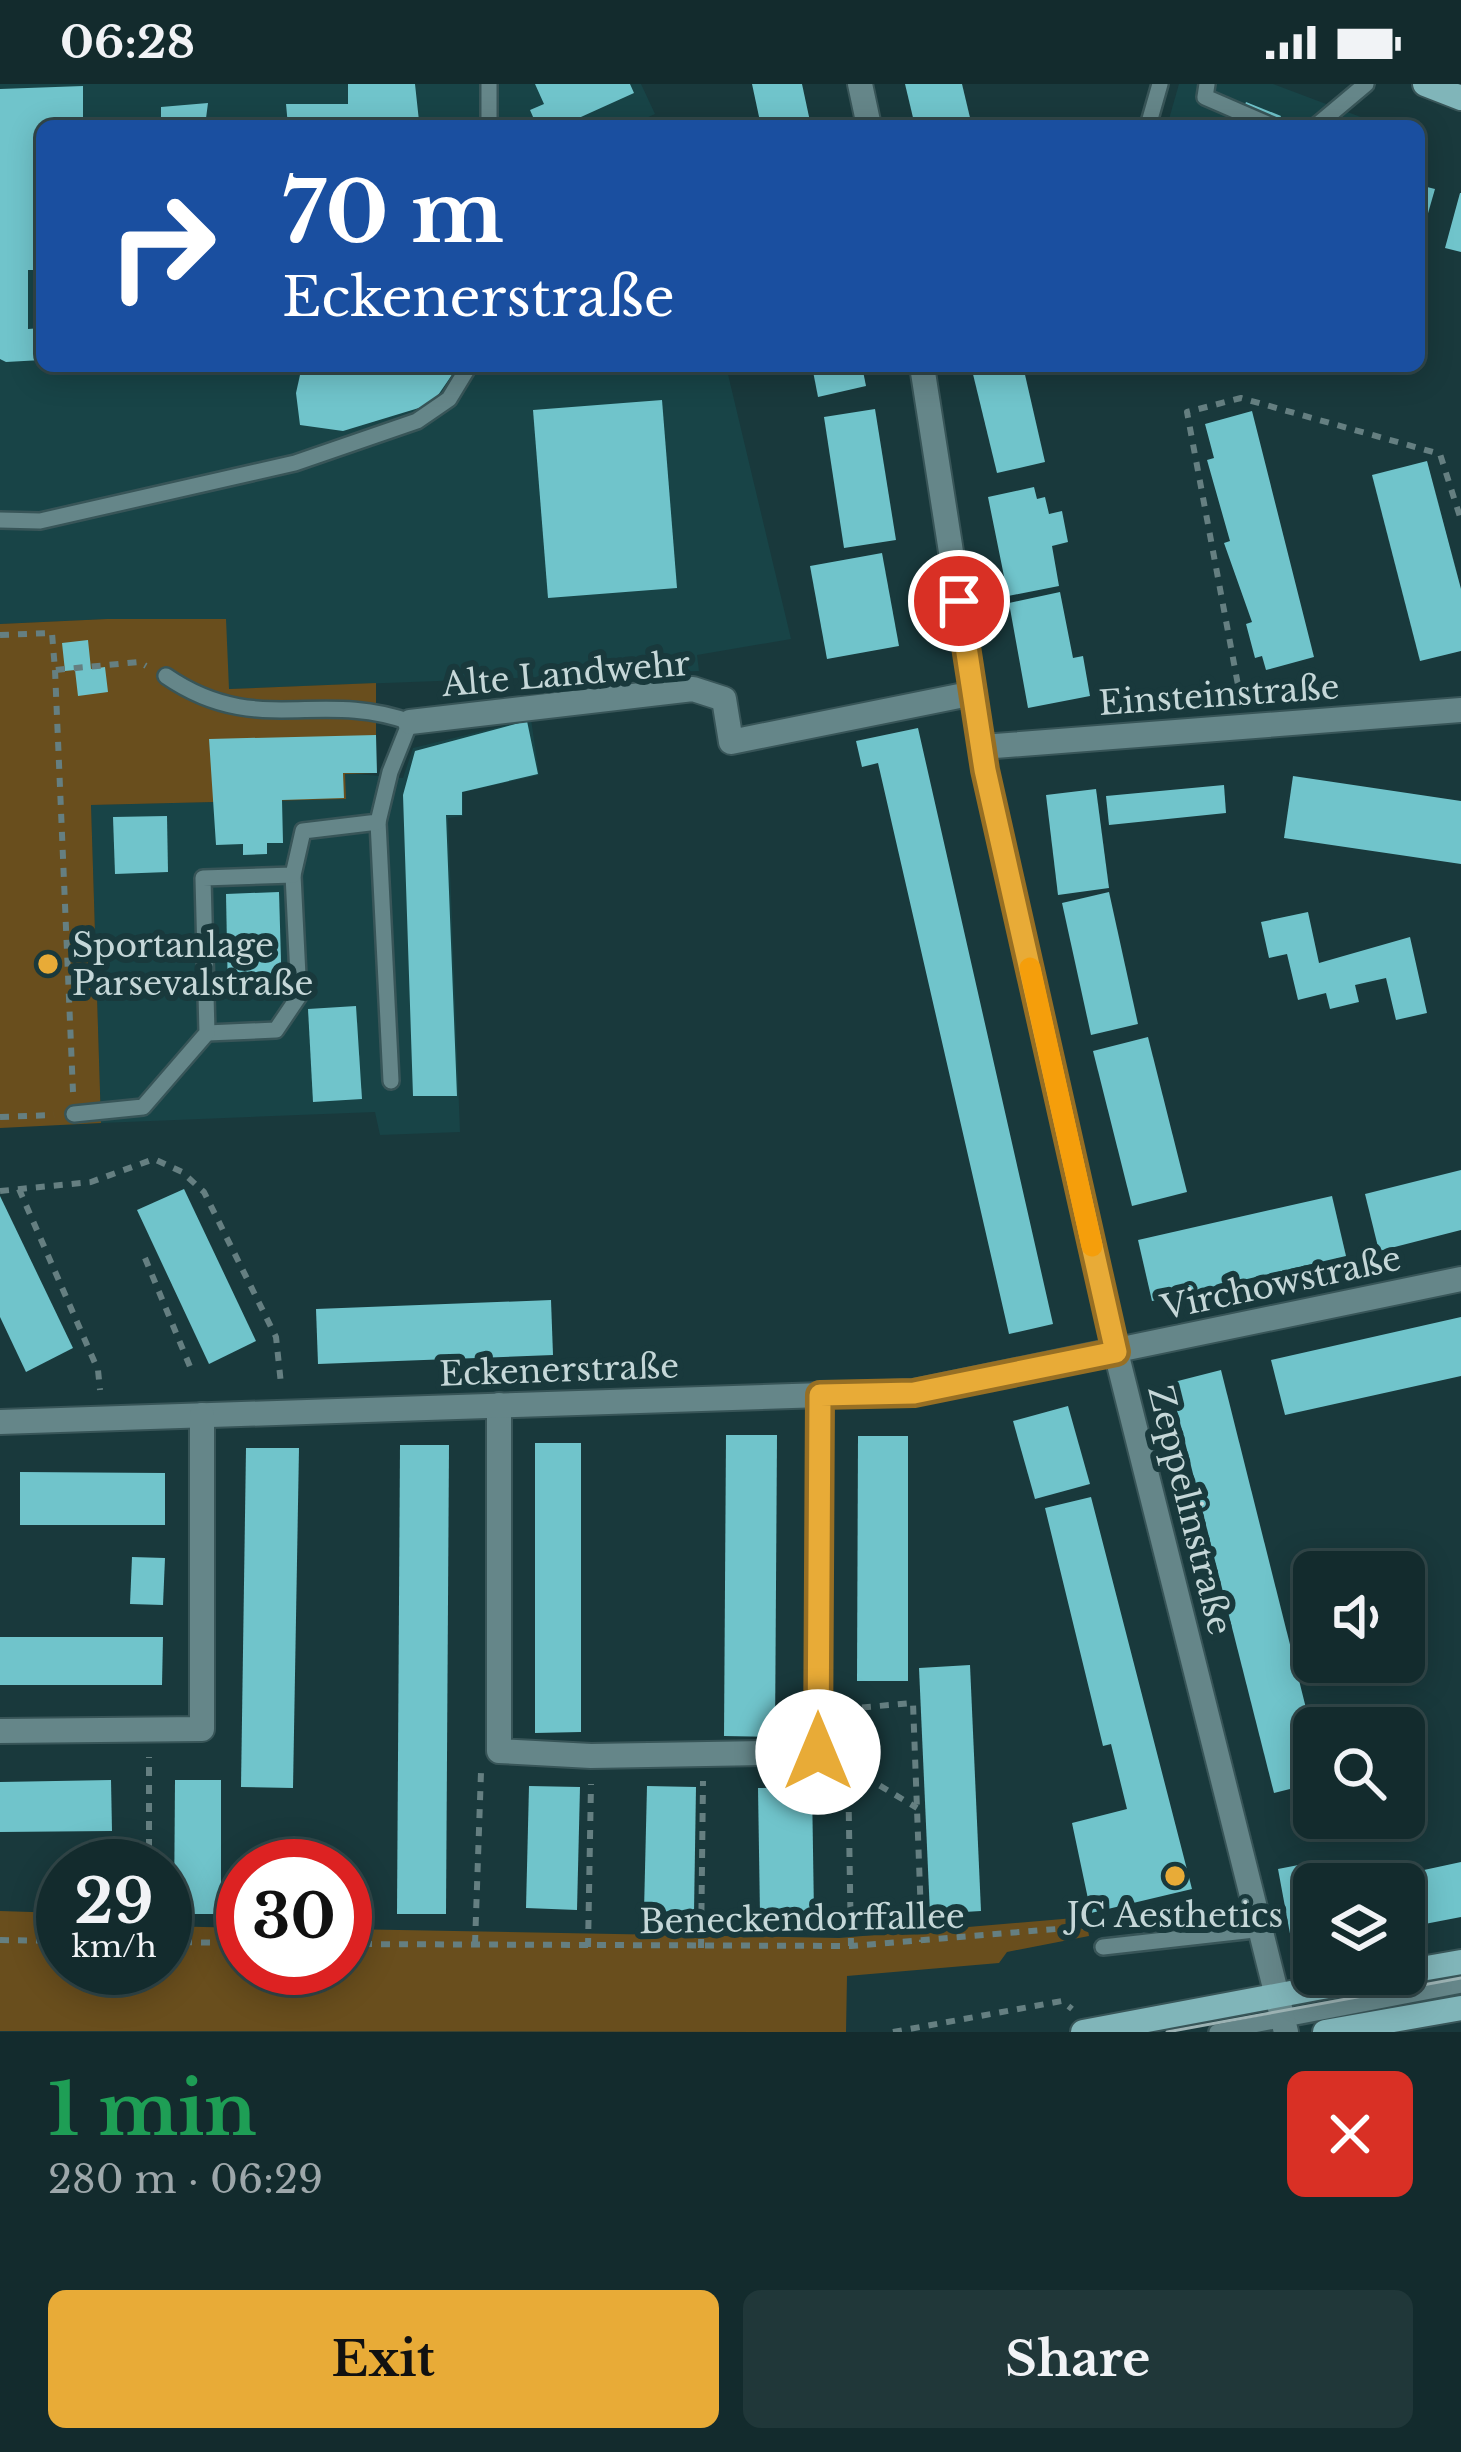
<!DOCTYPE html>
<meta charset="utf-8">
<style>
:root{--surface:#132b2d;--page:#203739;--text:#f1f3f6;--muted:#9da7aa;--line:#324749;--accent:#e8ab37}
body{margin:0;font-family:"Libre Baskerville",serif;background:var(--page);color:var(--text);height:100vh;display:flex;flex-direction:column;font-size:45px;white-space:nowrap}
*{box-sizing:border-box;margin:0}
p{font-size:39px;color:var(--muted)}
.icon{flex:none;width:66px;height:66px;fill:none;stroke:currentColor;stroke-width:2;stroke-linecap:round;stroke-linejoin:round}
.map{position:relative;height:1948px;overflow:hidden}
.side{display:flex;flex-direction:column;background:var(--surface);flex:1}
.side>*{flex:none}
.hud{position:absolute;left:36px;top:36px;width:1389px;height:252px;border-radius:18px;box-shadow:0 6px 30px #0003,0 0 0 3px var(--line);background:#1a4fa0;color:#fff;overflow:hidden}
.buttons{position:absolute;left:1293px;top:1467px;display:grid;gap:24px}
.buttons a{display:grid;place-items:center;width:132px;height:132px;border-radius:18px;background:var(--surface);box-shadow:0 6px 30px #0003,0 0 0 3px var(--line);font-size:60px}
.speed{position:absolute;left:36px;top:1755px;display:flex;gap:24px;font-size:60px;font-weight:700;text-align:center}
.speed>*{display:grid;place-content:center;width:156px;height:156px;border-radius:50%;background:var(--surface);box-shadow:0 6px 30px #0003,0 0 0 3px var(--line);line-height:1}
.speed small{font-size:30px;font-weight:400}
.speed .limit{border:18px solid #d22;background:#fff;color:#111}
.pin{position:absolute;display:grid;place-items:center;width:102px;height:102px;color:#fff;margin:-51px;border:6px solid #fff;border-radius:50%;box-shadow:0 3px 12px #0007}
.me{position:absolute;width:132px;margin:-66px;rotate:0deg;stroke-linejoin:round;filter:drop-shadow(0 0 9px #0008)}
.turn{display:flex;align-items:center;gap:42px;height:252px;padding:0 48px;font-size:54px}
.turn .icon{width:156px;height:156px;stroke-width:2.5}
.turn b{display:block;font-size:84px;line-height:102px}
.round{display:grid;place-items:center;flex:none;width:126px;height:126px;border-radius:18px;background:var(--page)}
.overview{display:flex;align-items:center;justify-content:space-between;height:204px;padding:0 48px}
h1{font-size:72px;font-weight:800;line-height:90px;color:#1e9e55}
.cta{display:flex;gap:24px;margin-top:auto;padding:24px 48px}
.cta a{flex:1;height:138px;border-radius:18px;background:var(--accent);color:#111;font-size:48px;font-weight:800;line-height:138px;text-align:center}
.cta a+a{background:var(--page);color:var(--text)}
.status{display:flex;justify-content:space-between;align-items:center;height:84px;padding:0 60px;background:var(--surface);direction:ltr}
.status svg{height:33px;fill:currentColor}
.map>svg:first-child{display:block}
.built{fill:#184447}
.green{fill:#694e1d}
.building{fill:#70c4cb}
.lines{fill:none;stroke-linecap:round;stroke-linejoin:round}
.lane-casing{stroke:#385558;stroke-width:20}
.street-casing{stroke:#385558;stroke-width:28}
.secondary-casing{stroke:#385558;stroke-width:28}
.path{stroke:#657f81;stroke-width:6;stroke-dasharray:9 9;stroke-linecap:butt}
.lane{stroke:#658689;stroke-width:15}
.street{stroke:#658689;stroke-width:24}
.secondary{stroke:#80b5b9;stroke-width:24}
.tram{stroke:#9cb2b3;stroke-width:3}
.route-casing{stroke:#976f24;stroke-width:30}
.route{stroke:#e8ab37;stroke-width:21}
.slow{stroke:#f59e0b;stroke-width:21}
.poi-dot{fill:#e8ab37;stroke:#19393c;stroke-width:4.5}
.labels{text-anchor:middle;dominant-baseline:central;stroke-width:12;stroke-linejoin:round;paint-order:stroke}
.street-label{font-size:33px;fill:#c5d7d8;stroke:#19393c}
.poi-label{font-size:33px;fill:#c5d7d8;stroke:#19393c;text-anchor:start}
</style>
<div class="status"><b>06:28</b><svg viewBox="0 0 49 12"><path d="M0 12V9h3v3zM5 12V6h3v6zM10 12V3h3v9zM15 12V0h3v12zM26 1h20v11H26zM47 4h2v5h-2z"/></svg></div>
<div class="map">
<svg width="1461" height="1948" viewBox="0 0 1461 1948">
<rect width="100%" height="100%" fill="#19393c"/>
<g class="built">
<polygon points="0,0 641,0 655,30 629,42 42,42 42,282 726,282 791,555 697,571 699,587 229,605 107,535 0,540"/>
<polygon points="1179,0 1273,0 1366,35 1364,42 1167,42"/>
<polygon points="531,635 539,691 463,708 463,732 448,734 460,1048 380,1051 375,1028 101,1039 91,721 345,715 345,689 403,694 413,664"/>
</g>
<g class="green">
<polygon points="107,535 226,535 229,605 376,599 376,689 345,690 346,715 91,721 101,1039 0,1044 0,540"/>
<polygon points="0,1827 63,1829 63,1884 165,1884 165,1842 243,1844 243,1884 345,1884 345,1845 839,1854 1086,1833 1089,1852 1007,1868 999,1879 847,1892 846,1948 0,1947"/>
</g>
<g class="building">
<polygon points="348,0 415,0 419,37 434,42 288,42 286,20 348,20"/>
<polygon points="535,0 630,0 634,9 561,42 537,42 530,26 544,20"/>
<polygon points="752,0 802,0 811,42 761,42"/>
<polygon points="905,0 962,0 972,42 915,42"/>
<polygon points="83,2 83,34 161,33 161,23 208,19 205,42 42,42 42,186 28,186 28,245 42,244 42,276 6,278 0,275 0,5"/>
<polygon points="1246,18 1281,32 1277,42 1237,42"/>
<polygon points="1419,101 1435,105 1420,157 1419,157"/>
<polygon points="1460,109 1461,109 1461,168 1445,164"/>
<polygon points="302,282 458,282 432,320 343,347 300,341 296,309"/>
<polygon points="812,282 862,282 866,302 818,313"/>
<polygon points="971,282 1023,282 1045,378 997,389"/>
<polygon points="662,316 677,504 548,514 533,326"/>
<polygon points="875,325 896,456 844,464 824,333"/>
<polygon points="1252,327 1314,573 1266,586 1262,572 1255,574 1246,540 1252,538 1224,459 1230,457 1207,376 1214,374 1205,340"/>
<polygon points="1427,377 1461,505 1461,567 1420,577 1372,391"/>
<polygon points="1034,403 1037,415 1045,413 1049,430 1062,427 1068,458 1052,462 1059,502 1008,512 988,413"/>
<polygon points="882,469 899,562 827,575 810,482"/>
<polygon points="1060,508 1073,574 1083,572 1090,612 1028,624 1009,519"/>
<polygon points="88,556 91,585 105,583 108,608 78,612 75,586 65,587 62,559"/>
<polygon points="527,637 538,690 462,708 462,731 446,731 457,1012 413,1012 403,711 415,667"/>
<polygon points="918,644 1053,1240 1009,1250 878,679 862,683 856,657"/>
<polygon points="376,651 377,689 343,689 344,714 282,716 283,759 267,759 267,770 243,771 243,760 216,761 209,655"/>
<polygon points="1293,692 1461,717 1461,780 1284,754"/>
<polygon points="1224,701 1226,729 1109,741 1106,712"/>
<polygon points="1096,705 1109,804 1058,811 1046,711"/>
<polygon points="167,732 168,788 115,790 113,733"/>
<polygon points="279,808 282,912 228,914 226,810"/>
<polygon points="1109,808 1138,940 1091,951 1062,819"/>
<polygon points="1308,828 1319,879 1410,853 1427,929 1396,936 1386,894 1355,901 1359,918 1330,925 1326,909 1298,916 1287,870 1269,874 1261,838"/>
<polygon points="356,922 362,1015 313,1018 308,925"/>
<polygon points="1148,953 1187,1108 1132,1122 1093,967"/>
<polygon points="1461,1086 1461,1146 1379,1167 1365,1110"/>
<polygon points="184,1105 256,1257 209,1280 137,1126"/>
<polygon points="0,1112 73,1264 26,1288 0,1233"/>
<polygon points="1332,1112 1346,1172 1152,1217 1138,1156"/>
<polygon points="551,1216 553,1271 318,1280 316,1225"/>
<polygon points="1461,1233 1461,1292 1285,1331 1271,1276"/>
<polygon points="1221,1286 1314,1656 1314,1699 1274,1709 1170,1299"/>
<polygon points="1068,1322 1090,1400 1035,1415 1013,1337"/>
<polygon points="726,1351 777,1351 775,1653 724,1652"/>
<polygon points="858,1352 908,1352 908,1597 857,1597"/>
<polygon points="535,1359 581,1359 581,1648 535,1649"/>
<polygon points="400,1361 449,1361 446,1830 397,1830"/>
<polygon points="246,1364 299,1364 293,1704 241,1703"/>
<polygon points="20,1388 165,1389 165,1441 20,1441"/>
<polygon points="1091,1413 1192,1805 1091,1829 1072,1739 1127,1725 1111,1660 1103,1662 1045,1424"/>
<polygon points="132,1473 165,1474 163,1521 130,1520"/>
<polygon points="0,1553 163,1553 162,1601 0,1601"/>
<polygon points="970,1581 981,1827 930,1830 919,1584"/>
<polygon points="111,1696 112,1747 0,1748 0,1698"/>
<polygon points="175,1696 221,1696 221,1830 174,1830"/>
<polygon points="529,1702 580,1703 577,1826 526,1824"/>
<polygon points="647,1702 696,1703 694,1828 644,1827"/>
<polygon points="812,1703 814,1830 760,1831 758,1704"/>
<polygon points="1324,1776 1329,1800 1314,1800 1314,1862 1293,1866 1278,1785"/>
<polygon points="1461,1778 1461,1833 1404,1844 1404,1800 1359,1800"/>
</g>
<g class="lines">
<g class="lane-casing">
<g id="lane">
<polyline points="489,0 489,42"/>
<polyline points="1207,0 1205,13 1272,42"/>
<polyline points="1148,42 1160,0"/>
<polyline points="1316,42 1366,0"/>
<polyline points="0,436 40,437 295,379 417,337 449,315 469,282"/>
<polyline points="378,738 391,997"/>
<polyline points="207,949 276,946 299,912 293,791"/>
<path d="M74,1030l69,-7 64,-74 -4,-155 90,-3 10,-44 75,-9 12,-50 20,-50c-91,-33 -154,16 -244,-46"/>
<polyline points="1103,1863 1263,1845"/>
<polyline points="1217,1948 1461,1901"/>
</g>
</g>
<g class="street-casing">
<g id="street">
<polyline points="860,0 869,42"/>
<polyline points="922,282 985,686 1116,1268 1286,1948"/>
<polyline points="410,638 693,605 724,615 731,658 974,609"/>
<polyline points="982,663 1461,626"/>
<polyline points="499,1321 499,1667 591,1672 818,1668 820,1311"/>
<polyline points="0,1338 914,1308 1461,1195"/>
<polyline points="0,1647 202,1645 202,1331"/>
</g>
</g>
<g class="secondary-casing">
<g id="secondary">
<polyline points="1425,0 1461,14"/>
<polyline points="1404,1888 1461,1878"/>
<polyline points="1083,1948 1392,1890"/>
<polyline points="1325,1948 1461,1924"/>
</g>
</g>
<g class="path">
<polyline points="0,551 52,549 55,586 139,578 146,582"/>
<polyline points="55,586 73,1008"/>
<polyline points="1241,617 1187,328 1241,314 1440,370 1461,436"/>
<polyline points="0,1033 54,1031"/>
<polyline points="19,1105 98,1286 100,1306"/>
<polyline points="0,1107 91,1098 154,1075 182,1088 204,1108 276,1253 281,1300"/>
<polyline points="145,1174 191,1285"/>
<polyline points="844,1625 913,1619 922,1858"/>
<polyline points="840,1679 848,1683 851,1862"/>
<polyline points="849,1683 917,1724"/>
<polyline points="149,1782 149,1673"/>
<polyline points="0,1856 63,1857"/>
<polyline points="165,1858 243,1859"/>
<polyline points="345,1860 851,1862 1093,1842"/>
<polyline points="475,1860 481,1688"/>
<polyline points="588,1863 591,1700"/>
<polyline points="701,1864 703,1697"/>
<polyline points="893,1948 1062,1917 1072,1925"/>
</g>
<use href="#lane" class="lane"/>
<use href="#street" class="street"/>
<use href="#secondary" class="secondary"/>
<polyline class="tram" points="1167,1948 1461,1894"/>
</g>
<g class="lines">
<g class="route-casing">
<polyline id="route" points="818,1668 820,1311 914,1309 1116,1268 985,686 959,517"/>
</g>
<use href="#route" class="route"/>
<polyline class="slow" points="1030,884 1092,1162"/>
</g>
<g class="poi-dot">
<circle cx="48" cy="880" r="12"/>
<circle cx="1175" cy="1792" r="12"/>
</g>
<g class="labels">
<g class="street-label">
<text transform="translate(566 590) rotate(-5)">Alte Landwehr</text>
<text transform="translate(1219 611) rotate(-4)">Einsteinstraße</text>
<text transform="translate(1281 1199) rotate(-12)">Virchowstraße</text>
<text transform="translate(559 1286) rotate(-2)">Eckenerstraße</text>
<text transform="translate(1190 1426) rotate(76)">Zeppelinstraße</text>
<text transform="translate(802 1835) rotate(-1)">Beneckendorffallee</text>
</g>
<g class="poi-label">
<text x="72" y="861">Sportanlage<tspan x="72" dy="38">Parsevalstraße</tspan></text>
<text x="1175" y="1831" text-anchor="middle">JC Aesthetics</text>
</g>
</g>
</svg>
<div class="buttons">
<a><svg class="icon" aria-label="sound" viewBox="0 0 24 24"><path d="M4 9h4l5-4v14l-5-4H4zM17 9q2 3 0 6"/></svg></a>
<a><svg class="icon" aria-label="search" viewBox="0 0 24 24"><circle cx="10" cy="10" r="6"/><path d="M15 15l6 6"/></svg></a>
<a><svg class="icon" aria-label="layers" viewBox="0 0 24 24"><path d="M12 4l9 5-9 5-9-5zM3 14l9 5 9-5"/></svg></a>
</div>
<div class="speed"><div>29<small>km/h</small></div><div class="limit">30</div></div>
<div class="pin" style="left:959px;top:517px;background:#d93025"><svg class="icon" aria-label="arrive" viewBox="0 0 24 24"><path d="M6 21V4h12l-3 4 3 4H6"/></svg></div>
<svg class="me" style="left:818px;top:1668px" viewBox="-20 -20 40 40"><circle r="19" fill="#fff"/><path d="M0-13L10 11 0 6-10 11z" fill="#e8ab37"/></svg>
<div class="hud">
<div class="turn"><svg class="icon" aria-label="right" viewBox="0 0 24 24"><path d="M7 20v-9h11M14 6l5 5-5 5"/></svg><div><b>70 m</b>Eckenerstraße</div></div>
</div>
</div>
<section class="side">
<div class="overview"><div><h1>1 min</h1><p>280 m · 06:29</p></div><a class="round" style="background:#d93025;color:#fff"><svg class="icon" aria-label="close" viewBox="0 0 24 24"><path d="M6 6l12 12M18 6L6 18"/></svg></a></div>
<div class="cta"><a>Exit</a><a>Share</a></div>
</section>
